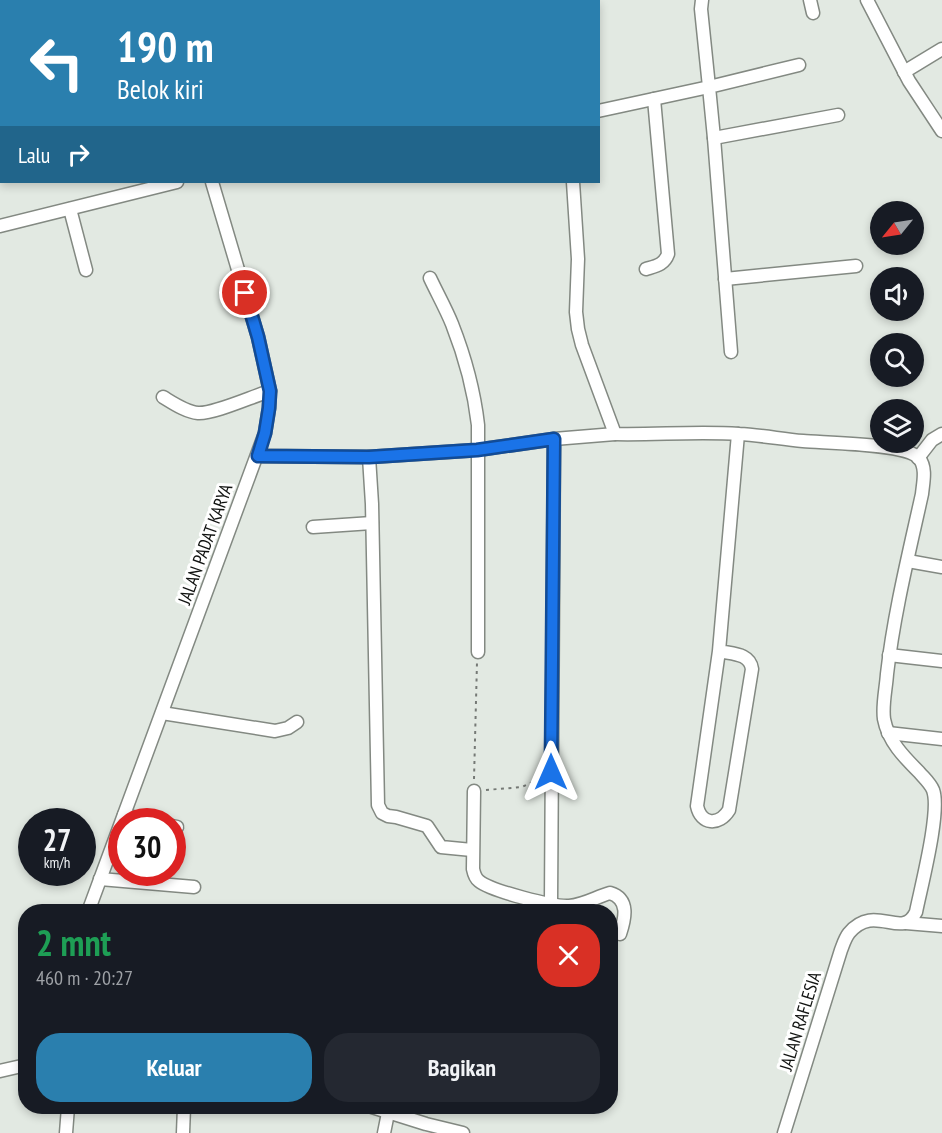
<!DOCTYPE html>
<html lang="id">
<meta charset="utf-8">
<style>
:root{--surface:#171b24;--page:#242831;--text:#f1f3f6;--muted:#9ea1a6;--accent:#2a7fae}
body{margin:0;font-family:"PT Sans Narrow",sans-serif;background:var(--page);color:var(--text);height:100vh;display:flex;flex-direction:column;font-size:22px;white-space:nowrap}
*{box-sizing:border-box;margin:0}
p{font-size:20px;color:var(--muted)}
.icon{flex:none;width:33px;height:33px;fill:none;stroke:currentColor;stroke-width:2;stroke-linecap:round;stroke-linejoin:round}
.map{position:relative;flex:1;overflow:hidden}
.sheet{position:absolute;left:18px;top:904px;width:600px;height:210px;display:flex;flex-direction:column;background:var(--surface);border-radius:24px;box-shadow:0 3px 9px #0003}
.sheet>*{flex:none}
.banner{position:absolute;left:0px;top:0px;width:600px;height:183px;box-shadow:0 3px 9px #0003;background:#2a7fae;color:#fff;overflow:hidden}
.needle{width:39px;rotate:240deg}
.controls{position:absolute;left:870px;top:201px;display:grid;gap:12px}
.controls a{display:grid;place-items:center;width:54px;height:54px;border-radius:50%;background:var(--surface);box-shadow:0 3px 9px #0003;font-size:30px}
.speed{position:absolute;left:18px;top:808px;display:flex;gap:12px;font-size:30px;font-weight:700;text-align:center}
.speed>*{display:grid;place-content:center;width:78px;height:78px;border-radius:50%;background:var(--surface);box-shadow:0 3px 9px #0003;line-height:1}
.speed small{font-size:15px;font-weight:400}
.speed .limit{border:9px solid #d22;background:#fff;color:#111}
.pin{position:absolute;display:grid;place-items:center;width:51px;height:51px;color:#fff;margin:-26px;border:3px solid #fff;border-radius:50%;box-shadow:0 2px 6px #0007}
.me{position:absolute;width:66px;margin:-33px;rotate:0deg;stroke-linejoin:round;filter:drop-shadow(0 0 4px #0008)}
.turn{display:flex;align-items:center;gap:21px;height:126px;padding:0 18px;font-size:27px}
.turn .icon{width:78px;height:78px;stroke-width:2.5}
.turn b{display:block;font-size:42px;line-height:51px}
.then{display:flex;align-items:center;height:57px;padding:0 18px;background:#0003;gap:12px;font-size:22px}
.round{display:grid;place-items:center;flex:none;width:63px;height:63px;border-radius:24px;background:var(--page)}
.overview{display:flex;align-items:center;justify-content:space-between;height:102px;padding:0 18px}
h1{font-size:36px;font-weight:600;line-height:45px;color:#1e9e55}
.action{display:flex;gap:12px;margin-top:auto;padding:12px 18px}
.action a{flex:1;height:69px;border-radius:24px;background:var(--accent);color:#fff;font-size:24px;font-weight:600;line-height:69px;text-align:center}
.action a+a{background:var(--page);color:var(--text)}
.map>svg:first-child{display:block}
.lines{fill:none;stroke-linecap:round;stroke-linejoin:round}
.street-casing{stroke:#838982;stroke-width:15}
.path{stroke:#757975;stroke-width:2;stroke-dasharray:3 4.5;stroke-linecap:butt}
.street{stroke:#fff;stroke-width:12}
.route-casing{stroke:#114b97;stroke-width:15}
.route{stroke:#1a73e8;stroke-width:10}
.labels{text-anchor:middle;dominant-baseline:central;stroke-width:6;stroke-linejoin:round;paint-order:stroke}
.street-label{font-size:18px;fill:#101210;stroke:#fff}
</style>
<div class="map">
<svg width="942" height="1133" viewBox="0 0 942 1133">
<rect width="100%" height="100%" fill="#e2e9e2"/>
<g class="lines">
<g class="street-casing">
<g id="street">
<polyline points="145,0 145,2"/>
<polyline points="810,0 813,13"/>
<polyline points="867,0 909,81 942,131"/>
<polyline points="340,2 355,0"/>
<polyline points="363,2 364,0"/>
<polyline points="904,72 942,49"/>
<polyline points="598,111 709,87 701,9 702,0"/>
<polyline points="714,138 838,115"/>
<path d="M573,182l5,77 -2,53 2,17 4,16 33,89c41,1 83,-3 124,0 21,1 42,5 64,7 22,2 103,2 116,17 8,10 4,25 3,36 -13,59 -28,119 -35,180 -1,15 -5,31 -3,45 4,22 20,38 35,53 5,6 11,11 14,18 8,21 -12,97 -17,122 -14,29 -41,-10 -67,21 -4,5 -6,12 -8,17l-57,183"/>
<polyline points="70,209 86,270"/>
<polyline points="0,226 177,182"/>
<path d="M646,269c10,-3 18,-4 22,-15l-14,-155"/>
<path d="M430,278c7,15 16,31 22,46 13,33 22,66 26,101v227"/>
<polyline points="725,279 856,266"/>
<polyline points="731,352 714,138 709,87 799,65"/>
<path d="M163,397c10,6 23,15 35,16 16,1 55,-17 72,-22"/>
<polyline points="258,456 369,457 477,450 554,439 615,434"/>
<polyline points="369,457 372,504 378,805 382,813 388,816 396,817 427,826 441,847 472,850"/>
<polyline points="918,458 932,440 942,434"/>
<polyline points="313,527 372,523"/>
<polyline points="908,561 942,567"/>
<path d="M719,651c13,3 31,2 33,18l-23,141c-10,16 -28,15 -32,-4l22,-155 19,-217"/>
<polyline points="889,655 942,661"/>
<polyline points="162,713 275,731 288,728 297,722"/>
<polyline points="888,733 942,739"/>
<path d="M474,791l-1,78c1,5 2,9 6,12 12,10 75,26 90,25 15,-1 27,-9 41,-13 20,6 15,26 10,41"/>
<polyline points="124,815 157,822"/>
<polyline points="172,826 177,827"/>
<polyline points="100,879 194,887"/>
<polyline points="551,903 554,439"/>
<polyline points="88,912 265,433 269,408 270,391 258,337 212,182"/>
<polyline points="906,923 942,926"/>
<polyline points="0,1071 26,1065"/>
<polyline points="372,1107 426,1124 463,1133"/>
<polyline points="66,1133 68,1107"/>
<polyline points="183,1133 184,1107"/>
<polyline points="384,1133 388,1113"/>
</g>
</g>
<g class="path">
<polyline points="474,779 477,662"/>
<polyline points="486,790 522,787 541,778"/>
</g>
<use href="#street" class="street"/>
</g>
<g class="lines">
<g class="route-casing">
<polyline id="route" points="245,293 258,337 270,391 269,408 265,433 258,456 369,457 477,450 554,439 551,772"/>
</g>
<use href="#route" class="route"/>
</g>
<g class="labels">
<g class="street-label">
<text transform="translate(205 544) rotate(-70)">JALAN PADAT KARYA</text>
<text transform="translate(800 1021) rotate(-73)">JALAN RAFLESIA</text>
</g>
</g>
</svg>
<div class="controls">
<a><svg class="needle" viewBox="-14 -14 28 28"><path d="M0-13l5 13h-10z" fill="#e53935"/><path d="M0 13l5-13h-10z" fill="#9ea1a6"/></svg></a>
<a><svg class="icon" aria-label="sound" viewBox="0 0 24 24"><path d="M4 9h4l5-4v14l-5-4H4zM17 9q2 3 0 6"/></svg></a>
<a><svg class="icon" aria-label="search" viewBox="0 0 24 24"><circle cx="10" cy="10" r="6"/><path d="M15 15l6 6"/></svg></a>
<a><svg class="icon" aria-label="layers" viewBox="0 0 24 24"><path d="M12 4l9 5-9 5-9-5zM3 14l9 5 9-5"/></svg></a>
</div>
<div class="speed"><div>27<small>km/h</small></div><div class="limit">30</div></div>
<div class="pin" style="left:245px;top:293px;background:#d93025"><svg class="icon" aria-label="arrive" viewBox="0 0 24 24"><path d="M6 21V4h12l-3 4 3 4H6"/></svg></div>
<svg class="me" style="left:551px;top:772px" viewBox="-20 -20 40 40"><path d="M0-17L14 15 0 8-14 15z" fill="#1a73e8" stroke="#fff" stroke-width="4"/></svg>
<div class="banner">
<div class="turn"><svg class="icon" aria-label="left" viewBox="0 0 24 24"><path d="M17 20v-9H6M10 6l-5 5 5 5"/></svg><div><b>190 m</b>Belok kiri</div></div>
<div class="then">Lalu<svg class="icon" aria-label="right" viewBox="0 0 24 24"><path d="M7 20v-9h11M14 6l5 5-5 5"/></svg></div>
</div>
<section class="sheet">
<div class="overview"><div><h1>2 mnt</h1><p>460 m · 20:27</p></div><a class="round" style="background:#d93025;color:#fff"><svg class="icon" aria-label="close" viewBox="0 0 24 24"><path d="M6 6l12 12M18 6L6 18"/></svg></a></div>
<div class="action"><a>Keluar</a><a>Bagikan</a></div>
</section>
</div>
